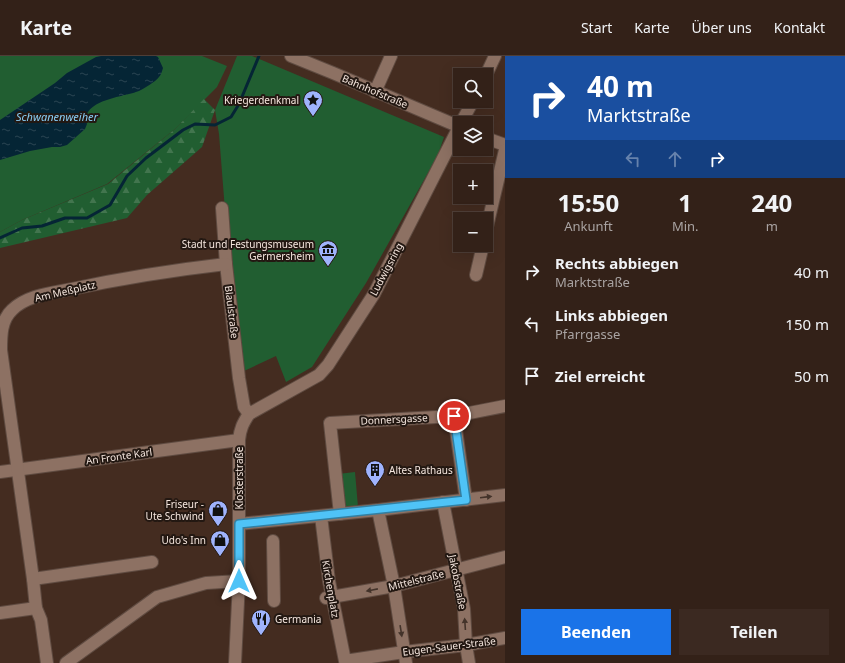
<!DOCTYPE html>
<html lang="de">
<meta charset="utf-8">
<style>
:root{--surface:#332118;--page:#3b2921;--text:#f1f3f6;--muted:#a9a3a2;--line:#4e3e37;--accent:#1a73e8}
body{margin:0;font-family:"Noto Sans",sans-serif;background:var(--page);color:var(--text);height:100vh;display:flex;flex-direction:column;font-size:15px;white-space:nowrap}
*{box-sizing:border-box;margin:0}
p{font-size:13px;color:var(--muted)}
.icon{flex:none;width:22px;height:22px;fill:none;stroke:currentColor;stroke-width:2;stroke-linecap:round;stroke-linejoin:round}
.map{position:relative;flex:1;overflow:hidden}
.drawer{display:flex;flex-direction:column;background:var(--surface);width:340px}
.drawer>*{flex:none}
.guide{background:#1a4fa0;color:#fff;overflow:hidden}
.fabs{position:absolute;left:453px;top:12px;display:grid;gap:8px}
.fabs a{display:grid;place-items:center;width:40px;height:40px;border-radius:0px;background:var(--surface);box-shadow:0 4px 16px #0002,0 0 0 1px var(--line);font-size:20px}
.pin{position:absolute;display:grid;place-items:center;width:34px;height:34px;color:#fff;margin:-17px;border:2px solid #fff;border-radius:50%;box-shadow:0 1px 4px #0007}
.me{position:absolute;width:44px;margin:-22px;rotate:0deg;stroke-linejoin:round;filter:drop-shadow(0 0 3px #0008)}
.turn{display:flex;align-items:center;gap:14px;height:84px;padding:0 16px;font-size:18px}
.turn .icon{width:52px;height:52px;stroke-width:2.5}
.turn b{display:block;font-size:28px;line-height:34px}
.lanes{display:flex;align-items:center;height:38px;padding:0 16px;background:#0003;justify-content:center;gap:20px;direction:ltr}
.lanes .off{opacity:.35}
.eta{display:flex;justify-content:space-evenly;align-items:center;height:68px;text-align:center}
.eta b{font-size:24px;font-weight:700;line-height:28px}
.cta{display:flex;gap:8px;margin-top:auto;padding:8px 16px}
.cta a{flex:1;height:46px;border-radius:0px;background:var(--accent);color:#fff;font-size:16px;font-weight:700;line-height:46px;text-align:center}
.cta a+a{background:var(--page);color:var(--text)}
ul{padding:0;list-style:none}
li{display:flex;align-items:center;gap:12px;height:52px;padding:0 16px}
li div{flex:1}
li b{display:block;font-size:15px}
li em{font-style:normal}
header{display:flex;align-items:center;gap:24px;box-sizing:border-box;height:56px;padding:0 20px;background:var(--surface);border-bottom:1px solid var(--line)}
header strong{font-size:19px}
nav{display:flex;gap:22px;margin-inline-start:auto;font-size:14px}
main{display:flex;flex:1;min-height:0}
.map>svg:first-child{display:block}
.green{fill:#215e31}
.forest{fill:url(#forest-firs)}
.water{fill:url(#water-ripples)}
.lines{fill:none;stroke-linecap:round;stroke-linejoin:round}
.stream{stroke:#052535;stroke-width:3}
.minor-casing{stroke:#5f4b41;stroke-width:14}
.minor{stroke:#8d7163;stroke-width:12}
.oneway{fill:#43332a}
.route-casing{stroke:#337fa1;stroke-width:10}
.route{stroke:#4fc3f7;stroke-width:7}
.labels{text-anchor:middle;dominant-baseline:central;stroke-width:4;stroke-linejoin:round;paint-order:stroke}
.street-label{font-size:10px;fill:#f6e7df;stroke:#231812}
.poi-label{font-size:10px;fill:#f6e7df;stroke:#231812;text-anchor:end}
.water-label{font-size:11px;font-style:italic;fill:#8acff7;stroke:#231812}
</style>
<header>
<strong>Karte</strong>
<nav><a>Start</a><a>Karte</a><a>Über uns</a><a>Kontakt</a></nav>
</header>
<main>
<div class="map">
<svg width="505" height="607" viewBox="0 0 505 607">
<defs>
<pattern id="forest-firs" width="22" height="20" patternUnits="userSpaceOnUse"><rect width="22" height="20" fill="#215e31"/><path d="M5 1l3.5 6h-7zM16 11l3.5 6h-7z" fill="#42754e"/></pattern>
<pattern id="water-ripples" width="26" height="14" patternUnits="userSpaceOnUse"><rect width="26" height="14" fill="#052535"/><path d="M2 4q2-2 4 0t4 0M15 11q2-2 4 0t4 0" fill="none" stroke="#2a4552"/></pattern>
</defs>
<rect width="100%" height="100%" fill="#442c20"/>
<g class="green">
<polygon points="0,0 202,0 227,10 217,31 175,73 107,128 22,164 0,176"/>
<polygon points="237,0 252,0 444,81 438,99 366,227 312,311 286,326 276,300 244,315 229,205 219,78 215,54"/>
<polygon points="355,416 358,451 341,453 338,418"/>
</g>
<polygon class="forest" points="204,43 215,54 202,91 147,139 127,162 0,192 0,176 22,164 108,128 175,73"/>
<path class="water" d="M101,0h55l2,1 5,11c-1,3 -2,7 -4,9 -4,5 -14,11 -20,14 -15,6 -59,9 -52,33l-2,5 -18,16 -7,2h-8l-22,4 -30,9v-40l55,-37 12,-10 29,-16z"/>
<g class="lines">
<polyline class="stream" points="0,182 22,172 42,170 65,162 87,162 110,149 127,120 146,102 183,74 195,68 215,69 231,61 239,48 259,0"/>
<g class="minor-casing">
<g id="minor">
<polyline points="291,0 333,17 460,71"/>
<polyline points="486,19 495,0"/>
<polyline points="375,36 391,0"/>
<polyline points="461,67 473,45"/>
<polyline points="486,82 505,89"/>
<polyline points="222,152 226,208 239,322 244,351 249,358"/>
<polyline points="486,175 505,94"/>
<polyline points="476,219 483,189"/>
<polyline points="454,360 466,444"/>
<polyline points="0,416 239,384"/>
<polyline points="443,446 464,553 466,589 469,607"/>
<polyline points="378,454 394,530 406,607"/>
<polyline points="340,458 330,367 454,360 505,350"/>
<polyline points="321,460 329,525 345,605 404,596 466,589 505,582"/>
<polyline points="239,468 378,454 505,439"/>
<polyline points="273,485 274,545"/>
<polyline points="33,523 152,506"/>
<polyline points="326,542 394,530 505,501"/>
<polyline points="0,557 36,552"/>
<path d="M47,607l-6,-43 -5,-12 -3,-29 -32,-229c0,-14 0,-30 11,-40 15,-15 40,-17 60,-21 51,-11 102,-19 154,-25"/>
<polyline points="66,607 157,541 206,527 239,525"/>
<path d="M235,607l4,-82v-141c1,-11 4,-17 10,-26l70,-39 9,-10 46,-71 86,-169"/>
</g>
</g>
<use href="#minor" class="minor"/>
</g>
<defs><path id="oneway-solid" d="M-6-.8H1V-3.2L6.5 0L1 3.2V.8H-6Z"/></defs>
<g class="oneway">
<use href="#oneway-solid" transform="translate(486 441) rotate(-7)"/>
<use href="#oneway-solid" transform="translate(372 534) rotate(169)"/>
<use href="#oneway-solid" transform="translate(465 568) rotate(-94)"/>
<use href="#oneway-solid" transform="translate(401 575) rotate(81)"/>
</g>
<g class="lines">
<g class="route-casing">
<polyline id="route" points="239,525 239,468 466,444 454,360"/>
</g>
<use href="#route" class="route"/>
</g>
<defs>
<g id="sight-pin" transform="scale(1)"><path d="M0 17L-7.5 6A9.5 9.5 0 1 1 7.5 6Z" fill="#9fb3fd" stroke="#231812"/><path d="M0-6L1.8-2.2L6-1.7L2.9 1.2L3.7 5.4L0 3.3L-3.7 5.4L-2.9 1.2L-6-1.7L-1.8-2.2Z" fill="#111"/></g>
<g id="museum-pin" transform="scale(1)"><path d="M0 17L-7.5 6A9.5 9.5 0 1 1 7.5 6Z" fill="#9fb3fd" stroke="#231812"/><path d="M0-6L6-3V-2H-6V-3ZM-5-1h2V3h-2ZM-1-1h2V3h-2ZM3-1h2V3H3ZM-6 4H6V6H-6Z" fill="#111"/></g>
<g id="building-pin" transform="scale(1)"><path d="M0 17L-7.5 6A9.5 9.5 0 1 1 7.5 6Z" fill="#9fb3fd" stroke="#231812"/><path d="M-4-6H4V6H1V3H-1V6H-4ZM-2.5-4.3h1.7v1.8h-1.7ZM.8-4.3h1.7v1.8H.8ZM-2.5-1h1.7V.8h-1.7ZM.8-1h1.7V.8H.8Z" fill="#111"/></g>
<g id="shop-pin" transform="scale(1)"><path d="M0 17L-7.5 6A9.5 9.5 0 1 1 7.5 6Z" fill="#9fb3fd" stroke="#231812"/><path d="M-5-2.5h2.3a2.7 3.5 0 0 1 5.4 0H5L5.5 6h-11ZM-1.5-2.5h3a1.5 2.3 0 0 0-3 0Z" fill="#111"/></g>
<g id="restaurant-pin" transform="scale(1)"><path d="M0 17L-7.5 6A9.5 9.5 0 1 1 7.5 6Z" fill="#9fb3fd" stroke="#231812"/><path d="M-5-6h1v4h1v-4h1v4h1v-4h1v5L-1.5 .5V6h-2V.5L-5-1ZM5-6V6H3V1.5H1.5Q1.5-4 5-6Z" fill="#111"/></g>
</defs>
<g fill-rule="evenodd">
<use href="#sight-pin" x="313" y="44"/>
<use href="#museum-pin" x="328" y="194"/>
<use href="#building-pin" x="375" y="414"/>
<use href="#shop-pin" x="218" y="454"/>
<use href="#shop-pin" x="220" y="484"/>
<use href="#restaurant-pin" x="261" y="563"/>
</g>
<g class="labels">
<g class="street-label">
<text transform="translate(375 35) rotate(23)">Bahnhofstraße</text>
<text transform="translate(386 213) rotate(-62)">Ludwigsring</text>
<text transform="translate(65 235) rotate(-13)">Am Meßplatz</text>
<text transform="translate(232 256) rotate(83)">Blaulstraße</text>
<text transform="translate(394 363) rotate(-3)">Donnersgasse</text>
<text transform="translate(119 400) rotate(-8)">An Fronte Karl</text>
<text transform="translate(239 422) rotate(-90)">Klosterstraße</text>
<text transform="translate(416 524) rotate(-14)">Mittelstraße</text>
<text transform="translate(458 526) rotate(79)">Jakobstraße</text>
<text transform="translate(331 533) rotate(80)">Kirchenplatz</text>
<text transform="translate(449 590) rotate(-7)">Eugen-Sauer-Straße</text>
</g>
<g class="poi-label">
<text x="299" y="44">Kriegerdenkmal</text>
<text x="314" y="188">Stadt und Festungsmuseum<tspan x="314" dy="12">Germersheim</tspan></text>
<text x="389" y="414" text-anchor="start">Altes Rathaus</text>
<text x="204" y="448">Friseur -<tspan x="204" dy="12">Ute Schwind</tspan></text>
<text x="206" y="484">Udo's Inn</text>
<text x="275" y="563" text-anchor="start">Germania</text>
</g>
<g class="water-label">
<text x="57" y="60">Schwanenweiher</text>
</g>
</g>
</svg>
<div class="fabs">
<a><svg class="icon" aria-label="search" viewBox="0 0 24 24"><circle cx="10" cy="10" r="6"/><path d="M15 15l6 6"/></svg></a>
<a><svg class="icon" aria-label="layers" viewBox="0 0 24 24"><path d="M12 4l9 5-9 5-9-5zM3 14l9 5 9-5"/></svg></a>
<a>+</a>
<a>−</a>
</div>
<div class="pin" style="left:454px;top:360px;background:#d93025"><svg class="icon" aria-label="arrive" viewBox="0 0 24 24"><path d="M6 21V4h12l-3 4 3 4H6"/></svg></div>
<svg class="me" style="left:239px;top:525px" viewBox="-20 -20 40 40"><path d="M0-17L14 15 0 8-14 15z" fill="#4fc3f7" stroke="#fff" stroke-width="4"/></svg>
</div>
<section class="drawer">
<div class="guide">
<div class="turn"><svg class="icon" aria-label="right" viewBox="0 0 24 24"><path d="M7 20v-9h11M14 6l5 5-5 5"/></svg><div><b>40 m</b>Marktstraße</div></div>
<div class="lanes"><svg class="icon off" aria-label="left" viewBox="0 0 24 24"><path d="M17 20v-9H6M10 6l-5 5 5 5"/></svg><svg class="icon off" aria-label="ahead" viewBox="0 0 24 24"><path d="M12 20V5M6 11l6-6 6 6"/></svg><svg class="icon" aria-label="right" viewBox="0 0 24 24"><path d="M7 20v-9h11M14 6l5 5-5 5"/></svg></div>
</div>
<div class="eta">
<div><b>15:50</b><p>Ankunft</p></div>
<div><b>1</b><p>Min.</p></div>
<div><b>240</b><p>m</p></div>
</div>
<ul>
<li><svg class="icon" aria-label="right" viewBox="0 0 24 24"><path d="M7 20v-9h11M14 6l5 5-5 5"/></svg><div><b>Rechts abbiegen</b><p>Marktstraße</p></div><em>40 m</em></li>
<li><svg class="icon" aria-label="left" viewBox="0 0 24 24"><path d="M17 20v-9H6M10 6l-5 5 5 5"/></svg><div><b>Links abbiegen</b><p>Pfarrgasse</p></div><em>150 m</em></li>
<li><svg class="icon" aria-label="arrive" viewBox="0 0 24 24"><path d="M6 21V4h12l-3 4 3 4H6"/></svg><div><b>Ziel erreicht</b></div><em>50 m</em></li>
</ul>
<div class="cta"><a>Beenden</a><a>Teilen</a></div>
</section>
</main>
